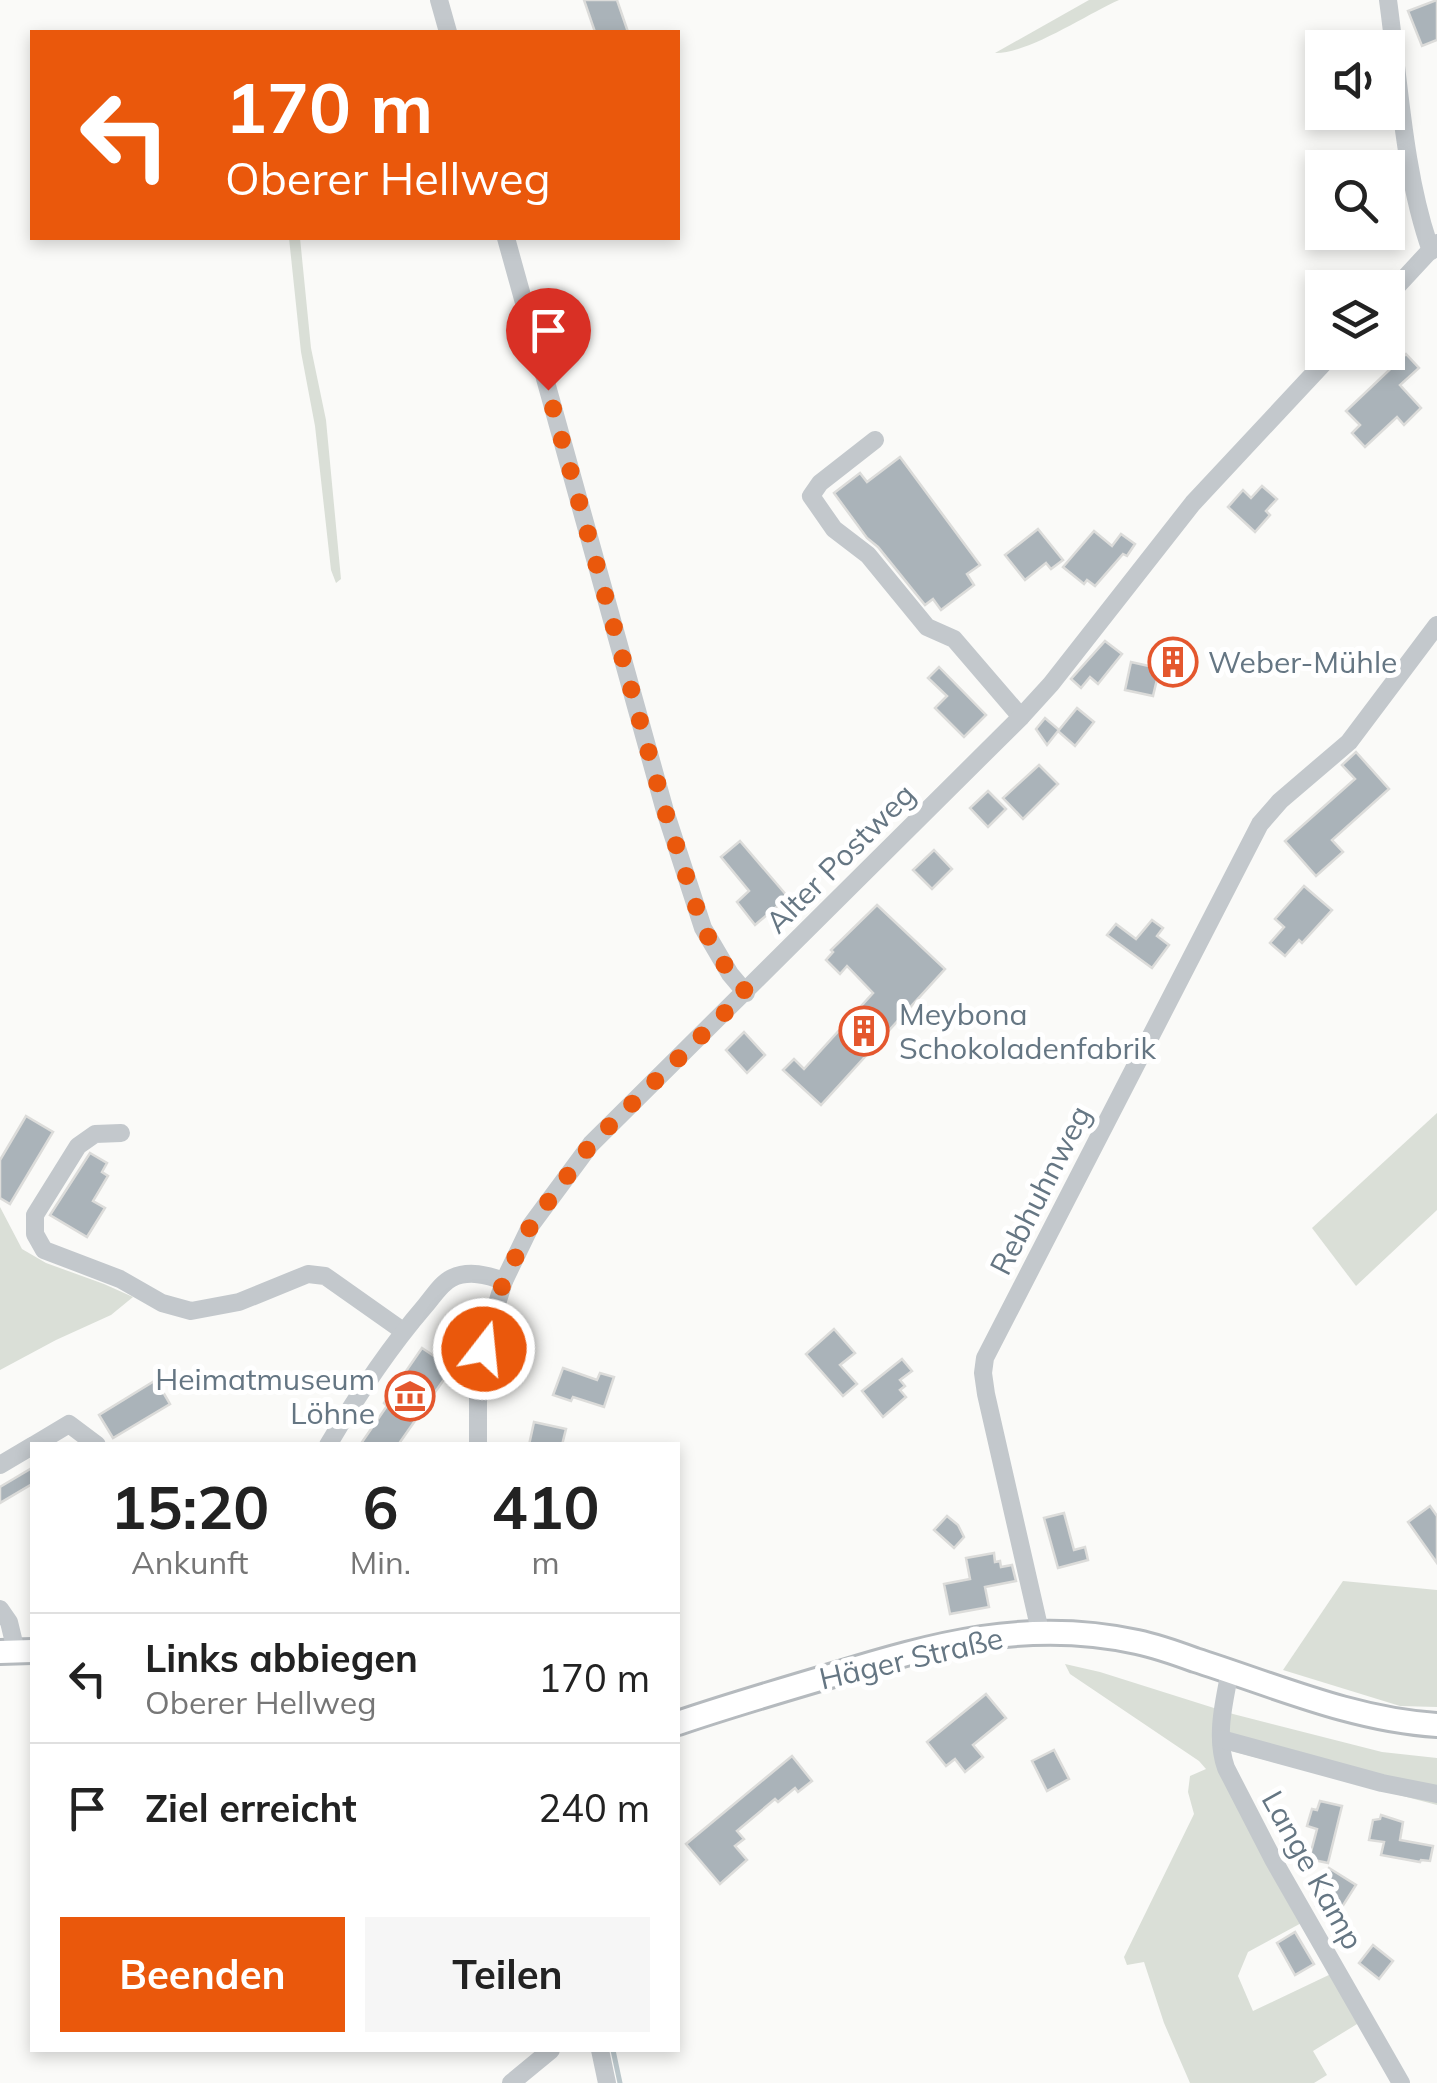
<!DOCTYPE html>
<html lang="de">
<meta charset="utf-8">
<style>
:root{--surface:#fff;--page:#f6f6f6;--text:#222;--muted:#767676;--line:#e0e0e0;--accent:#ea580c}
body{margin:0;font-family:Mulish,sans-serif;background:var(--page);color:var(--text);height:100vh;display:flex;flex-direction:column;font-size:38px;white-space:nowrap}
*{box-sizing:border-box;margin:0}
p{font-size:32px;color:var(--muted)}
.icon{flex:none;width:55px;height:55px;fill:none;stroke:currentColor;stroke-width:2;stroke-linecap:round;stroke-linejoin:round}
.map{position:relative;flex:1;overflow:hidden}
.details{position:absolute;left:30px;top:1442px;width:650px;height:610px;display:flex;flex-direction:column;background:var(--surface);border-radius:0px;box-shadow:0 5px 15px #0003}
.details>*{flex:none}
.banner{position:absolute;left:30px;top:30px;width:650px;height:210px;border-radius:0px;box-shadow:0 5px 15px #0003;background:#ea580c;color:#fff;overflow:hidden}
.tools{position:absolute;left:1305px;top:30px;display:grid;gap:20px}
.tools a{display:grid;place-items:center;width:100px;height:100px;border-radius:0px;background:var(--surface);box-shadow:0 5px 15px #0003;font-size:50px}
.pin{position:absolute;display:grid;place-items:center;width:85px;height:85px;color:#fff;margin:-102px -42px;border-radius:50% 50% 50% 0;rotate:-45deg;box-shadow:0 0 10px #0007}
.pin .icon{rotate:45deg}
.me{position:absolute;width:110px;margin:-55px;rotate:16deg;stroke-linejoin:round;filter:drop-shadow(0 0 8px #0008)}
.turn{display:flex;align-items:center;gap:35px;height:210px;padding:0 30px;font-size:45px}
.turn .icon{width:130px;height:130px;stroke-width:2.5}
.turn b{display:block;font-size:70px;line-height:85px}
.eta{display:flex;justify-content:space-evenly;align-items:center;height:170px;text-align:center}
.eta b{font-size:60px;font-weight:700;line-height:70px}
.action{display:flex;gap:20px;margin-top:auto;padding:20px 30px}
.action a{flex:1;height:115px;border-radius:0px;background:var(--accent);color:#fff;font-size:40px;font-weight:700;line-height:115px;text-align:center}
.action a+a{background:var(--page);color:var(--text)}
ul{padding:0;list-style:none}
li{display:flex;align-items:center;gap:30px;height:130px;padding:0 30px;border-top:2px solid var(--line)}
li div{flex:1}
li b{display:block;font-size:38px}
li em{font-style:normal}
.map>svg:first-child{display:block}
.green{fill:#dadfd7}
.lines{fill:none;stroke-linecap:round;stroke-linejoin:round}
.stream{stroke:#bbc7cb;stroke-width:5}
.building{fill:#aab3b9;stroke:#dcdcda;stroke-width:2.5}
.major-casing{stroke:#b5babe;stroke-width:28}
.minor{stroke:#c3c8cc;stroke-width:18}
.major{stroke:#fff;stroke-width:22}
.route{stroke:#ea580c;stroke-width:18;stroke-dasharray:0 32.4}
.labels{text-anchor:middle;dominant-baseline:central;stroke-width:10;stroke-linejoin:round;paint-order:stroke}
.poi-label{font-size:30px;fill:#657683;stroke:#fff;text-anchor:start}
.street-label{font-size:30px;fill:#657683;stroke:#fff}
</style>
<div class="map">
<svg width="1437" height="2083" viewBox="0 0 1437 2083">
<rect width="100%" height="100%" fill="#fafaf8"/>
<g class="green">
<path d="M1089,0h30c-32,14 -91,54 -124,53z"/>
<polygon points="289,238 300,238 311,348 326,420 341,579 336,583 331,570 315,426 301,352"/>
<polygon points="1437,1113 1437,1210 1356,1286 1312,1228"/>
<polygon points="0,1207 22,1249 46,1263 104,1284 133,1297 111,1315 56,1340 0,1370"/>
<polygon points="1343,1581 1437,1590 1437,1707 1400,1706 1283,1670"/>
<polygon points="1065,1664 1100,1672 1233,1714 1382,1752 1437,1758 1437,1805 1220,1748 1305,1921 1248,1952 1238,1976 1253,2011 1333,1973 1362,2021 1313,2051 1327,2075 1314,2083 1190,2083 1164,2023 1144,1962 1127,1965 1124,1957 1194,1814 1188,1792 1190,1776 1206,1769 1199,1761 1070,1674"/>
</g>
<g class="lines">
<polyline class="stream" points="613,2050 620,2083"/>
</g>
<g class="building">
<polygon points="584,0 617,0 628,32 595,32"/>
<polygon points="1437,0 1437,40 1422,46 1408,11"/>
<polygon points="1406,354 1419,368 1400,385 1421,408 1404,425 1397,417 1365,447 1352,433 1360,425 1346,411"/>
<polygon points="900,457 980,565 967,574 974,585 941,610 933,599 925,605 878,547 867,538 834,493 860,473 867,482"/>
<polygon points="1262,486 1277,499 1266,511 1270,515 1255,532 1228,507 1243,490 1251,498"/>
<polygon points="1038,529 1063,560 1051,569 1046,563 1025,580 1005,555"/>
<polygon points="1094,531 1112,546 1121,534 1135,544 1127,556 1123,554 1095,586 1087,580 1084,584 1063,567"/>
<polygon points="1105,641 1122,654 1098,684 1090,677 1081,688 1071,679"/>
<polygon points="1172,652 1182,658 1182,666 1177,672 1159,671 1153,696 1125,690 1131,662 1158,668 1165,655"/>
<polygon points="939,667 986,715 964,737 935,708 947,696 928,678"/>
<polygon points="1077,708 1094,722 1075,746 1058,731 1047,745 1036,729 1045,718 1059,730"/>
<polygon points="1356,752 1389,789 1332,840 1343,852 1316,876 1285,841 1355,779 1342,765"/>
<polygon points="1039,765 1058,784 1023,819 1003,798"/>
<polygon points="988,791 1006,809 988,827 970,808"/>
<polygon points="740,841 788,897 755,925 737,902 749,891 721,857"/>
<polygon points="934,850 952,869 932,889 913,870"/>
<polygon points="1304,886 1332,910 1302,943 1299,940 1285,956 1270,943 1284,927 1275,919"/>
<polygon points="877,905 945,969 821,1105 783,1070 794,1059 804,1069 873,993 847,966 840,974 826,960 833,952 831,950"/>
<polygon points="1152,920 1163,928 1157,936 1169,945 1152,968 1107,935 1116,924 1136,939"/>
<polygon points="744,1032 765,1055 747,1073 726,1050"/>
<polygon points="26,1116 53,1132 10,1204 0,1198 0,1160"/>
<polygon points="90,1153 107,1163 102,1172 108,1176 93,1201 105,1208 87,1237 50,1215"/>
<polygon points="834,1329 855,1353 840,1365 857,1384 843,1396 806,1354"/>
<polygon points="422,1348 452,1368 398,1445 360,1445 387,1406 384,1403"/>
<polygon points="902,1359 912,1371 900,1380 905,1386 900,1390 906,1397 883,1417 862,1391"/>
<polygon points="563,1368 597,1380 600,1373 614,1377 604,1407 573,1397 571,1401 553,1395"/>
<polygon points="156,1380 170,1404 113,1438 99,1415"/>
<polygon points="534,1422 566,1429 562,1445 529,1445"/>
<polygon points="32,1468 32,1484 0,1503 0,1487"/>
<polygon points="1430,1506 1437,1516 1437,1563 1408,1522"/>
<polygon points="1064,1513 1074,1550 1085,1547 1088,1560 1058,1568 1044,1518"/>
<polygon points="947,1516 958,1525 964,1537 954,1548 934,1530"/>
<polygon points="994,1553 995,1562 1000,1561 1001,1567 1012,1565 1016,1581 985,1587 989,1607 950,1614 944,1584 970,1579 966,1558"/>
<polygon points="986,1694 1006,1718 973,1745 983,1757 965,1772 955,1759 946,1766 927,1742"/>
<polygon points="1054,1750 1069,1779 1047,1791 1032,1761"/>
<polygon points="792,1756 812,1781 798,1792 795,1788 778,1802 775,1799 737,1831 744,1839 735,1846 747,1860 720,1884 686,1844"/>
<polygon points="1320,1801 1342,1806 1328,1863 1309,1859 1317,1829 1307,1826 1312,1809 1317,1810"/>
<polygon points="1381,1815 1403,1822 1400,1840 1433,1846 1430,1861 1421,1860 1420,1862 1381,1855 1384,1842 1369,1840 1373,1820 1380,1819"/>
<polygon points="1329,1868 1356,1885 1335,1918 1316,1906 1320,1896 1314,1892"/>
<polygon points="1295,1932 1314,1964 1295,1975 1277,1943"/>
<polygon points="1373,1945 1393,1961 1379,1979 1359,1963"/>
</g>
<g class="lines">
<g class="major-casing">
<g id="major">
<polyline points="0,1652 32,1651"/>
<path d="M678,1723c50,-17 101,-32 152,-47 105,-32 197,-58 307,-34 19,4 39,11 58,18 79,25 158,60 242,65"/>
</g>
</g>
<g class="minor">
<polyline points="439,0 448,32"/>
<path d="M1388,0c11,80 16,176 43,251"/>
<polyline points="506,238 665,811 703,928 730,974 746,993"/>
<polyline points="1388,296 1437,243"/>
<polyline points="875,440 820,483 811,496 834,529 868,555 927,627 954,639 1021,717"/>
<polyline points="121,1133 95,1134 78,1146 35,1215 35,1234 44,1250 120,1279 162,1303 191,1311 239,1302 308,1274 325,1276 403,1331"/>
<polyline points="34,1445 69,1424 97,1445"/>
<path d="M328,1445c29,-49 60,-96 97,-139 8,-9 16,-23 27,-28 17,-8 35,-3 52,3"/>
<polyline points="478,1445 478,1388 483,1349 504,1281 531,1225 591,1144 1021,717 1051,684 1193,503 1334,352"/>
<polyline points="0,1465 32,1446"/>
<polyline points="0,1609 9,1622 16,1651"/>
<polyline points="1040,1631 986,1394 983,1373 985,1358 1260,824 1280,801 1349,742 1437,625"/>
<path d="M1230,1671c-6,31 -15,66 -4,97l48,93 127,222"/>
<polyline points="1221,1739 1382,1783 1437,1794"/>
<polyline points="600,2050 607,2083"/>
<polyline points="511,2083 551,2050"/>
</g>
<use href="#major" class="major"/>
</g>
<g class="lines">
<polyline class="route" points="484,1349 493,1311 504,1281 531,1225 591,1144 746,992 730,974 703,928 665,811 548,390"/>
</g>
<defs>
<g id="building-ring" transform="scale(2.5)"><circle r="9.5" fill="#fff" stroke="#e4572e" stroke-width="1.5"/><path d="M-4-6H4V6H1V3H-1V6H-4ZM-2.5-4.3h1.7v1.8h-1.7ZM.8-4.3h1.7v1.8H.8ZM-2.5-1h1.7V.8h-1.7ZM.8-1h1.7V.8H.8Z" fill="#e4572e"/></g>
<g id="museum-ring" transform="scale(2.5)"><circle r="9.5" fill="#fff" stroke="#e4572e" stroke-width="1.5"/><path d="M0-6L6-3V-2H-6V-3ZM-5-1h2V3h-2ZM-1-1h2V3h-2ZM3-1h2V3H3ZM-6 4H6V6H-6Z" fill="#e4572e"/></g>
</defs>
<g fill-rule="evenodd">
<use href="#building-ring" x="1173" y="662"/>
<use href="#building-ring" x="864" y="1031"/>
<use href="#museum-ring" x="410" y="1396"/>
</g>
<g class="labels">
<g class="poi-label">
<text x="1208" y="662">Weber-Mühle</text>
<text x="899" y="1014">Meybona<tspan x="899" dy="34">Schokoladenfabrik</tspan></text>
<text x="375" y="1379" text-anchor="end">Heimatmuseum<tspan x="375" dy="34">Löhne</tspan></text>
</g>
<g class="street-label">
<text transform="translate(840 858) rotate(-45)">Alter Postweg</text>
<text transform="translate(1040 1190) rotate(-63)">Rebhuhnweg</text>
<text transform="translate(911 1658) rotate(-13)">Häger Straße</text>
<text transform="translate(1313 1870) rotate(61)">Lange Kamp</text>
</g>
</g>
</svg>
<div class="tools">
<a><svg class="icon" aria-label="sound" viewBox="0 0 24 24"><path d="M4 9h4l5-4v14l-5-4H4zM17 9q2 3 0 6"/></svg></a>
<a><svg class="icon" aria-label="search" viewBox="0 0 24 24"><circle cx="10" cy="10" r="6"/><path d="M15 15l6 6"/></svg></a>
<a><svg class="icon" aria-label="layers" viewBox="0 0 24 24"><path d="M12 4l9 5-9 5-9-5zM3 14l9 5 9-5"/></svg></a>
</div>
<div class="pin" style="left:548px;top:390px;background:#d93025"><svg class="icon" aria-label="arrive" viewBox="0 0 24 24"><path d="M6 21V4h12l-3 4 3 4H6"/></svg></div>
<svg class="me" style="left:484px;top:1349px" viewBox="-20 -20 40 40"><circle r="17" fill="#ea580c" stroke="#fff" stroke-width="3"/><path d="M0-11L8 9 0 5-8 9z" fill="#fff"/></svg>
<div class="banner">
<div class="turn"><svg class="icon" aria-label="left" viewBox="0 0 24 24"><path d="M17 20v-9H6M10 6l-5 5 5 5"/></svg><div><b>170 m</b>Oberer Hellweg</div></div>
</div>
<section class="details">
<div class="eta">
<div><b>15:20</b><p>Ankunft</p></div>
<div><b>6</b><p>Min.</p></div>
<div><b>410</b><p>m</p></div>
</div>
<ul>
<li><svg class="icon" aria-label="left" viewBox="0 0 24 24"><path d="M17 20v-9H6M10 6l-5 5 5 5"/></svg><div><b>Links abbiegen</b><p>Oberer Hellweg</p></div><em>170 m</em></li>
<li><svg class="icon" aria-label="arrive" viewBox="0 0 24 24"><path d="M6 21V4h12l-3 4 3 4H6"/></svg><div><b>Ziel erreicht</b></div><em>240 m</em></li>
</ul>
<div class="action"><a>Beenden</a><a>Teilen</a></div>
</section>
</div>
